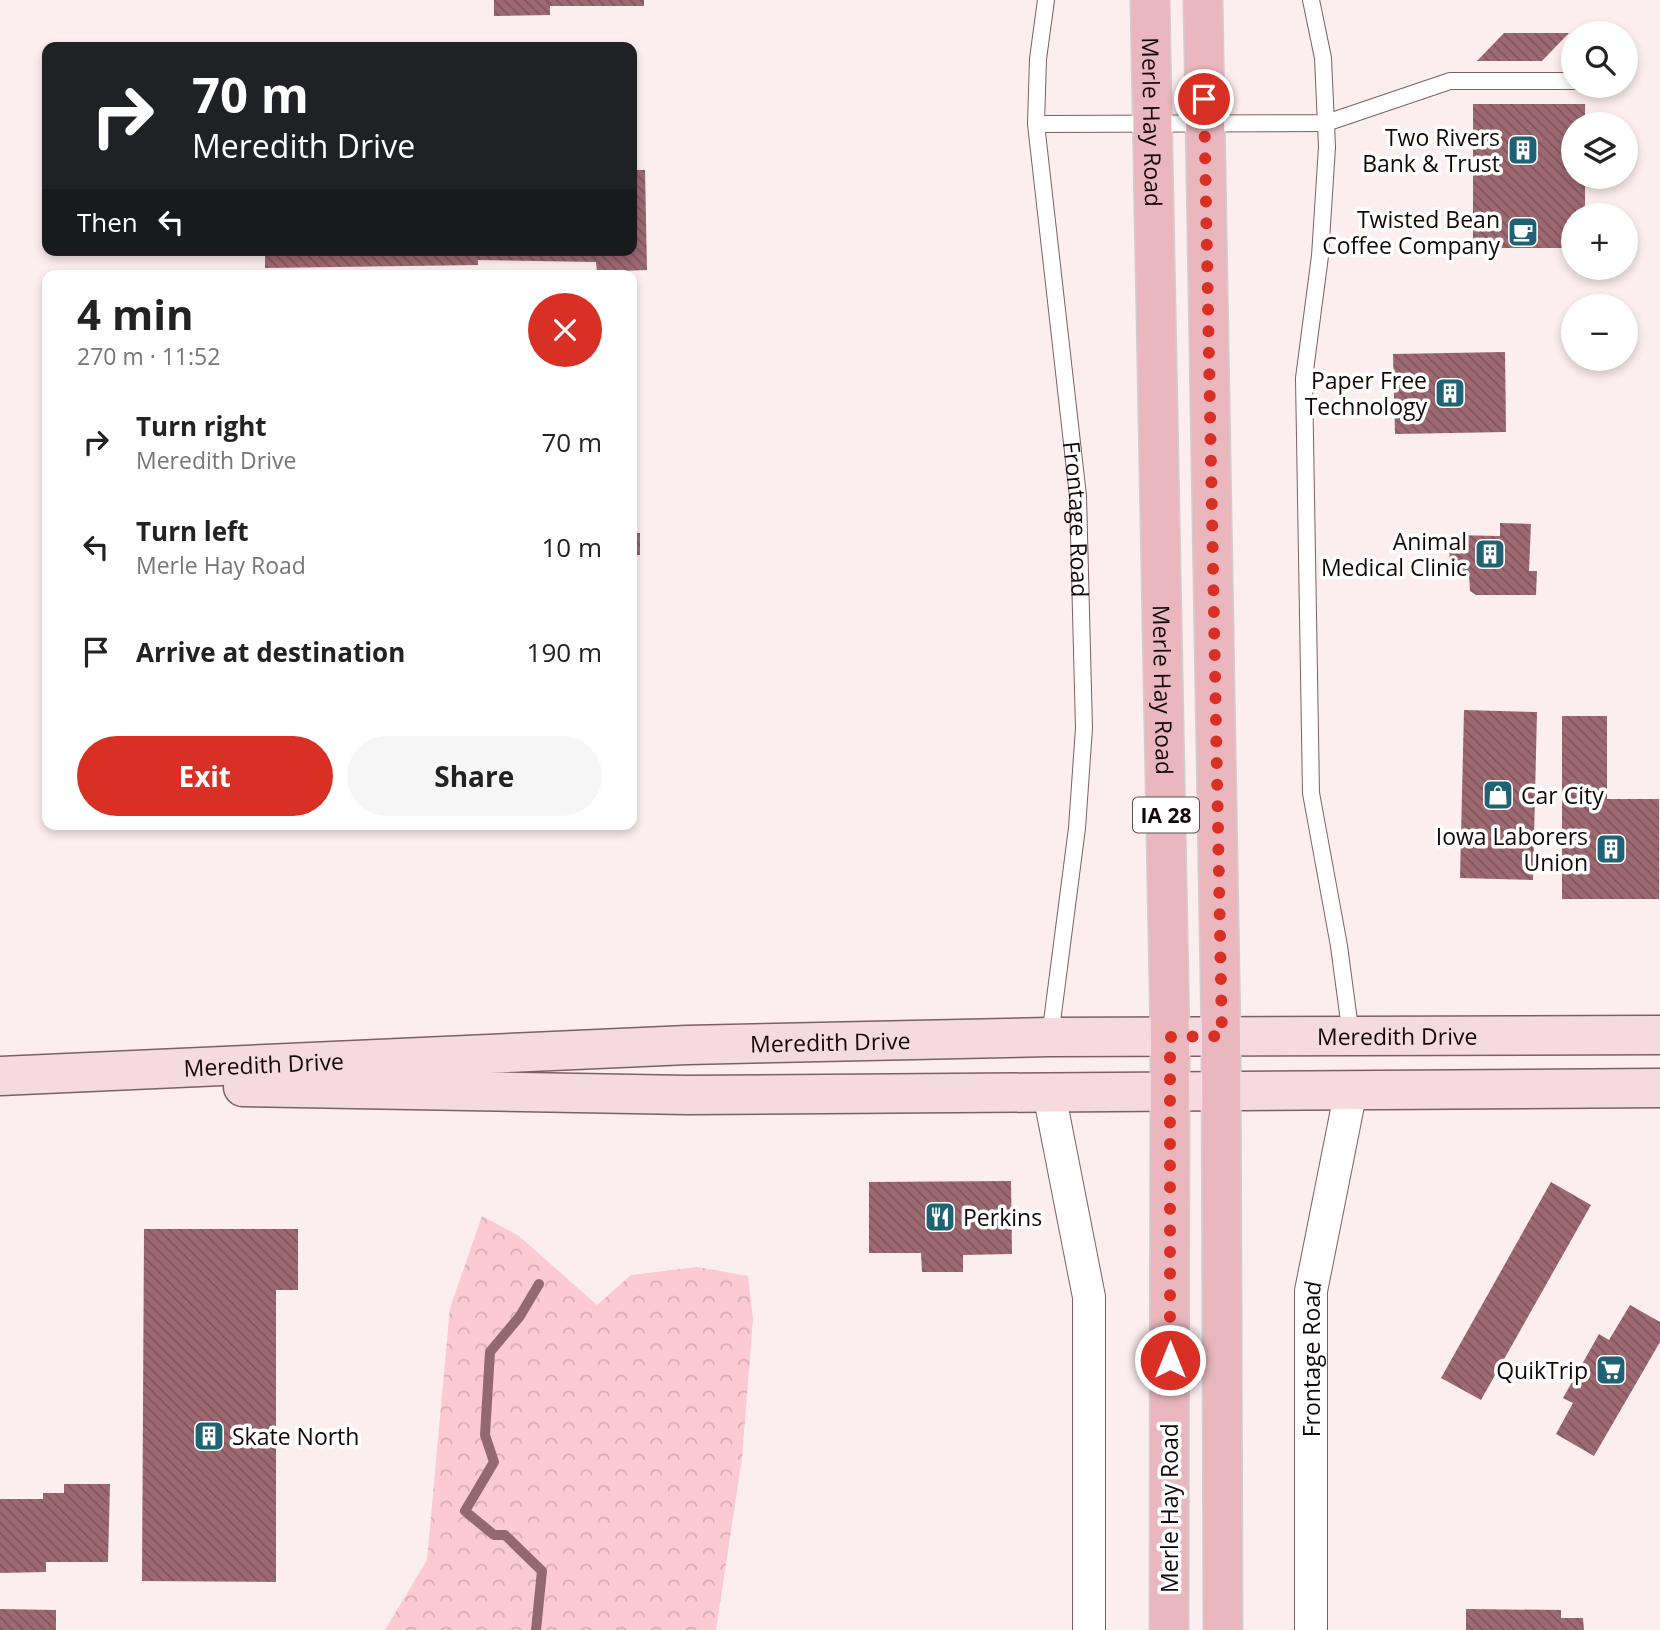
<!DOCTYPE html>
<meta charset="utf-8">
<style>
:root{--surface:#fff;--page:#f6f6f6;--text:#222;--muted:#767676;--accent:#d93025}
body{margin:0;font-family:"Open Sans",sans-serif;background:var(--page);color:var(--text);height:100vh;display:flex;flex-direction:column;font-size:26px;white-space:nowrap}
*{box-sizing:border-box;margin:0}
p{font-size:23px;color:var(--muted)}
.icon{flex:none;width:38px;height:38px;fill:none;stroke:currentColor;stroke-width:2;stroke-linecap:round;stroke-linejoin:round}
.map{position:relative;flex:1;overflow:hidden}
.sheet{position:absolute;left:42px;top:270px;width:595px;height:560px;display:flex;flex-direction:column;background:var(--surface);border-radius:14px;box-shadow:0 4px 10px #0003}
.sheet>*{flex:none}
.guide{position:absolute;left:42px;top:42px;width:595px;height:214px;border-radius:14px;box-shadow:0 4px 10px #0003;background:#202124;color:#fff;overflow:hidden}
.fabs{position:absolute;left:1561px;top:21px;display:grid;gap:14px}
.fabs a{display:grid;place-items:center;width:77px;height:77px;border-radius:50%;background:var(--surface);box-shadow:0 4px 10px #0003;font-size:35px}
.pin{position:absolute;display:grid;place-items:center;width:60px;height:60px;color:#fff;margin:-30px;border:4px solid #fff;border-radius:50%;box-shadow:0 2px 7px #0007}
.me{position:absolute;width:77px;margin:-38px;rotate:0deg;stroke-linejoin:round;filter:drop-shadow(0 0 5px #0008)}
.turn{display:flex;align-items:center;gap:24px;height:147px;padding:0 35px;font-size:32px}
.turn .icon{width:91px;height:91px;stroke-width:2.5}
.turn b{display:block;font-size:49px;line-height:60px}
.then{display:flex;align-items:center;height:66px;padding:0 35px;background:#0003;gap:14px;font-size:26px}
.round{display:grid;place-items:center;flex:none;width:74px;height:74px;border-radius:37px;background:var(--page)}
.overview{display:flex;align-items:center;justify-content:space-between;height:119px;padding:0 35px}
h1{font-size:42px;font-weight:700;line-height:52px}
.cta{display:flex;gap:14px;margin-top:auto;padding:14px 35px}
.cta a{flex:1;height:80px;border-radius:42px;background:var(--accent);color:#fff;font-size:28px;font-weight:700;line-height:80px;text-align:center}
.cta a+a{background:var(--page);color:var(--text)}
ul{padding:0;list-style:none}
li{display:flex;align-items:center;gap:21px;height:105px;padding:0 35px}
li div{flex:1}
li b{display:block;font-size:26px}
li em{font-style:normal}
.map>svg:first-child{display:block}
.forest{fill:url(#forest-crowns)}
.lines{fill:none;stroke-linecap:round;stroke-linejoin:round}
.stream{stroke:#93696f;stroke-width:10}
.building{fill:url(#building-back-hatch)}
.service-casing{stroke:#7e5f63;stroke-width:18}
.minor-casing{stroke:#7e5f63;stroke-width:34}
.secondary-casing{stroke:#7e5f63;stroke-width:41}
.primary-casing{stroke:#d0cece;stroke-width:41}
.service{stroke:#fff;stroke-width:16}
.minor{stroke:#fff;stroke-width:32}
.secondary{stroke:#f5dbdf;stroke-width:38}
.primary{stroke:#ebb7bf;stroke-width:38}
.route{stroke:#d93025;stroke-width:12;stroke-dasharray:0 21.6}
.labels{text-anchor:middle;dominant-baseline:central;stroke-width:7;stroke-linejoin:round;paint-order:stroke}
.shield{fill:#fff;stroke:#5a5253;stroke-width:2}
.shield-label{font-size:21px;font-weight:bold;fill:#130809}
.street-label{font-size:23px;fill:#130809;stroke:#fff}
.poi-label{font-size:23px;fill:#130809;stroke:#fff;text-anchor:end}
</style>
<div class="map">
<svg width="1660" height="1630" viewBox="0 0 1660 1630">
<defs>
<pattern id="forest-crowns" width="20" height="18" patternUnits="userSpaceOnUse" patternTransform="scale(1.75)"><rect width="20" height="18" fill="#fbcbd1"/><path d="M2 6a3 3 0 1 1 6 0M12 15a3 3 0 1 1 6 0" fill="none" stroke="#d6adb2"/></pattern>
<pattern id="building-back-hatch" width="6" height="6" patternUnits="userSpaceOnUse" patternTransform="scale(1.75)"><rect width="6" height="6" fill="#9e6a72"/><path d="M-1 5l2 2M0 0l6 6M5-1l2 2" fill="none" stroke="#80555c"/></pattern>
</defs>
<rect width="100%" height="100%" fill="#fcedee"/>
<polygon class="forest" points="482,1216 519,1236 597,1305 631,1275 697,1267 748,1276 753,1319 742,1458 716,1630 385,1630 427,1560 450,1308"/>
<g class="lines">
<polyline class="stream" points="536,1630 542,1571 505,1535 494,1535 465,1511 494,1462 485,1435 490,1352 520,1316 539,1284"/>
</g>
<g class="building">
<polygon points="494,0 644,0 644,6 550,6 550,15 494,16"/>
<polygon points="1504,33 1569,33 1542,61 1477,61"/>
<polygon points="1473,104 1585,104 1585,124 1573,124 1573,177 1585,177 1585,215 1573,215 1573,248 1473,248"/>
<polygon points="632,170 645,170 647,270 597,272 596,262 478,260 478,265 265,268 265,250 632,250"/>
<polygon points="1505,352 1506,432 1395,434 1393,354"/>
<polygon points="1500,523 1531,524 1529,571 1537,571 1536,595 1476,595 1470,591 1469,575 1449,575 1450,535 1500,536"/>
<rect x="632" y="533" width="8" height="22"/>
<polygon points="1464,710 1537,712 1533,880 1460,878"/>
<polygon points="1562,716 1607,716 1607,799 1659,799 1659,899 1562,899"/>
<polygon points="1011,1181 1012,1254 963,1255 963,1272 922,1272 921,1253 869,1253 869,1182"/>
<polygon points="1551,1182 1591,1205 1481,1400 1441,1378"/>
<polygon points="144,1229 298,1229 298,1290 276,1290 276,1582 142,1581"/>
<polygon points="1630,1305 1660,1322 1660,1342 1594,1456 1556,1434 1573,1403 1563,1398 1599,1334 1609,1340"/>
<polygon points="64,1484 110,1484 108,1562 46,1562 46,1572 0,1573 0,1499 43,1499 43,1493 64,1493"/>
<polygon points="0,1609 56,1610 56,1630 0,1630"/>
<polygon points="1466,1609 1561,1610 1561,1618 1583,1618 1584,1630 1466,1630"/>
</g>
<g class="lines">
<g class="service-casing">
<g id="service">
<path id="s1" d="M1046,0l-8,59 -2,65 42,372 6,232 -7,100 -27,209"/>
<polyline points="1311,0 1323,58 1327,147 1320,256 1304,378 1311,793 1339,946 1351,1036"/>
<polyline points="1036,124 1326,123 1450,81 1573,81"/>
</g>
</g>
<g class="minor-casing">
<g id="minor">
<polyline points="1049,1093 1089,1297 1089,1630"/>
<path id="s2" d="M1311,1630v-339l40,-201"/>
</g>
</g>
<g class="secondary-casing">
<g id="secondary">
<path id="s3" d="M0,1076l687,-31 363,-8 610,-2"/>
<polyline points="243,1087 687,1095 1660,1088"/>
</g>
</g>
<g class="primary-casing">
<g id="primary">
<path id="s4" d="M1150,0l20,1037 -1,593"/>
<polyline points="1203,0 1221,1036 1223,1630"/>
</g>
</g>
<use href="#service" class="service"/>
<use href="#minor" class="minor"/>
<use href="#secondary" class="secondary"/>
<use href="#primary" class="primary"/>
</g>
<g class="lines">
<polyline class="route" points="1170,1360 1170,1037 1222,1036 1204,99"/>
</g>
<defs>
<g id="building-square" transform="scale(1.575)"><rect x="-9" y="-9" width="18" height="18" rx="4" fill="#1e6274" stroke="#fff"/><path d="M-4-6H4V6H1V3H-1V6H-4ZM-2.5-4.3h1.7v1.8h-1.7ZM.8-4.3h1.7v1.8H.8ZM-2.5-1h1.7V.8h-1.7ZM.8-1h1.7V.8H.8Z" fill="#fff"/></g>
<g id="cafe-square" transform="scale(1.575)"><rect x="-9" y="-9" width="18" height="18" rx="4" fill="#1e6274" stroke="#fff"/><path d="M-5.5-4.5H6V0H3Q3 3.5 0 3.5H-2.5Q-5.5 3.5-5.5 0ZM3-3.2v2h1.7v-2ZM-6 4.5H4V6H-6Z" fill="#fff"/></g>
<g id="shop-square" transform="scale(1.575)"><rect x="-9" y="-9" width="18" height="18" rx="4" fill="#1e6274" stroke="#fff"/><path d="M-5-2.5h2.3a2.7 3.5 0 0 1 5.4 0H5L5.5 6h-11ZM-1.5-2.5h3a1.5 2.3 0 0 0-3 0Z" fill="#fff"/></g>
<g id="restaurant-square" transform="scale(1.575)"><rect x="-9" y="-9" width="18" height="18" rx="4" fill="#1e6274" stroke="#fff"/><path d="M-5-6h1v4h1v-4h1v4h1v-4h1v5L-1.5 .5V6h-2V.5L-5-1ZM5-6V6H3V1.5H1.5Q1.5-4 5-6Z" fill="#fff"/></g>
<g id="supermarket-square" transform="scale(1.575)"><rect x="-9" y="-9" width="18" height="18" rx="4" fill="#1e6274" stroke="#fff"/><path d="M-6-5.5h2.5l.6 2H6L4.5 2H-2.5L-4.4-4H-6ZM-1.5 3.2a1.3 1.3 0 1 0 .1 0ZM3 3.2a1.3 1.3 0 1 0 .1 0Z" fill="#fff"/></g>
</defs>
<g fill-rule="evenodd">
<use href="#building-square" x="1523" y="150"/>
<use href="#cafe-square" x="1523" y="232"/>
<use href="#building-square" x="1450" y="393"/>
<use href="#building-square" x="1490" y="554"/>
<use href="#shop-square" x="1498" y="795"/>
<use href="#building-square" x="1611" y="849"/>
<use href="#restaurant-square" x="940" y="1217"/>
<use href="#supermarket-square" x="1611" y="1370"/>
<use href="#building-square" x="209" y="1436"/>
</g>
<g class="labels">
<rect class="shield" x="1133" y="797.5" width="66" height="35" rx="5"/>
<g class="shield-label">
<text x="1166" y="815">IA 28</text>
</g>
<g class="street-label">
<text stroke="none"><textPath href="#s4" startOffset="122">Merle Hay Road</textPath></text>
<text stroke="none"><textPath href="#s1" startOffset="522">Frontage Road</textPath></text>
<text stroke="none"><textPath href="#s4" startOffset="690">Merle Hay Road</textPath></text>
<text stroke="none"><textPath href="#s3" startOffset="1398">Meredith Drive</textPath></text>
<text stroke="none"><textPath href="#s3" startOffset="831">Meredith Drive</textPath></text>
<text stroke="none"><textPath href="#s3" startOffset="264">Meredith Drive</textPath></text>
<text stroke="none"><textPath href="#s2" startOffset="271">Frontage Road</textPath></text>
<text transform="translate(1169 1508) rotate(-90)">Merle Hay Road</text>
</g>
<g class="poi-label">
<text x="1500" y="137">Two Rivers<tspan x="1500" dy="26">Bank &amp; Trust</tspan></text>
<text x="1500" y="219">Twisted Bean<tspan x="1500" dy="26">Coffee Company</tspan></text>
<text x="1427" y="380">Paper Free<tspan x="1427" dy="26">Technology</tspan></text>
<text x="1467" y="541">Animal<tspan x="1467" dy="26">Medical Clinic</tspan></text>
<text x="1521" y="795" text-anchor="start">Car City</text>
<text x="1588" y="836">Iowa Laborers<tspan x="1588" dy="26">Union</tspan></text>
<text x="963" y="1217" text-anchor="start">Perkins</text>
<text x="1588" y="1370">QuikTrip</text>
<text x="232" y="1436" text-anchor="start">Skate North</text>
</g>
</g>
</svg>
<div class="fabs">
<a><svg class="icon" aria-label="search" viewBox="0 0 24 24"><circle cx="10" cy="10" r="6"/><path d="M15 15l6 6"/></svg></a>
<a><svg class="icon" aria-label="layers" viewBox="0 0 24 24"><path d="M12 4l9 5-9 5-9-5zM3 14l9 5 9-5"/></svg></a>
<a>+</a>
<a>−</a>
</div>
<div class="pin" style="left:1204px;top:99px;background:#d93025"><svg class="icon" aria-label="arrive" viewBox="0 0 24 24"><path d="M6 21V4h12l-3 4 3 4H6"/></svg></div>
<svg class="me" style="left:1170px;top:1360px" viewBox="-20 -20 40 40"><circle r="17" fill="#d93025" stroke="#fff" stroke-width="3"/><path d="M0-11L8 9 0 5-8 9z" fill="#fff"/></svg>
<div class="guide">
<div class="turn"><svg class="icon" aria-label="right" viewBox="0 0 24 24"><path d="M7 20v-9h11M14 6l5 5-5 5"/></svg><div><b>70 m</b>Meredith Drive</div></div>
<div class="then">Then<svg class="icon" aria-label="left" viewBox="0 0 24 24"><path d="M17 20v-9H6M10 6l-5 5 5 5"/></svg></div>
</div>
<section class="sheet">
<div class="overview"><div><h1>4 min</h1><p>270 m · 11:52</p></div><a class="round" style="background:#d93025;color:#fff"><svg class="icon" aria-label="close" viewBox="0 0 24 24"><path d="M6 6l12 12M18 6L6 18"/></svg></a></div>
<ul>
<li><svg class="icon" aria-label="right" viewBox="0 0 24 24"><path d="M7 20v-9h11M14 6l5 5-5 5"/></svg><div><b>Turn right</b><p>Meredith Drive</p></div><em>70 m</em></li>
<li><svg class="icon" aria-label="left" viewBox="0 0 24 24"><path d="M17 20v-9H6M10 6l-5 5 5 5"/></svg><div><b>Turn left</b><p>Merle Hay Road</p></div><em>10 m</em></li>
<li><svg class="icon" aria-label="arrive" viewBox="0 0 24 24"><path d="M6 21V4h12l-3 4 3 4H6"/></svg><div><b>Arrive at destination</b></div><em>190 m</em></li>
</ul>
<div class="cta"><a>Exit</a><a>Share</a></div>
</section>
</div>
